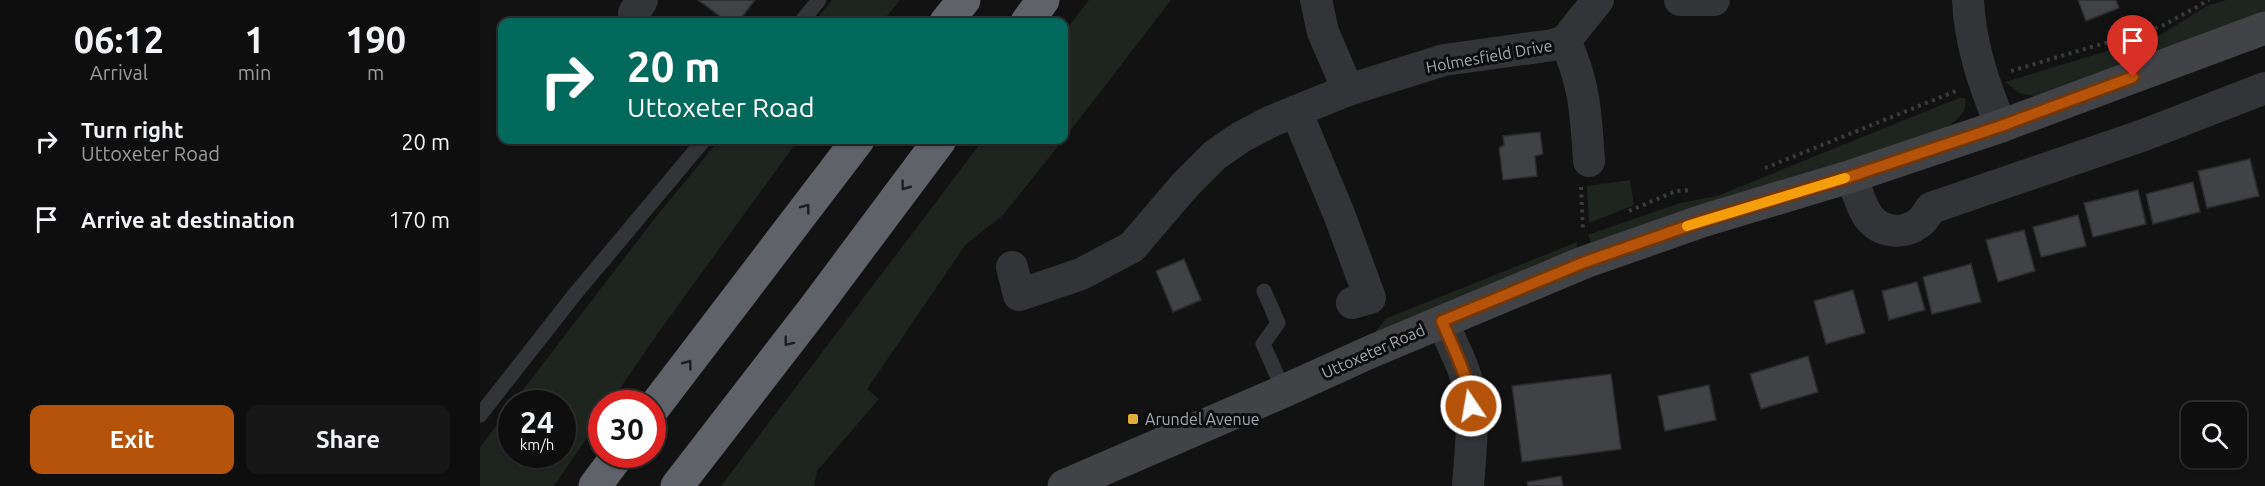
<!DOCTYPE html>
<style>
:root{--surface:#0e0e0e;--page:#171717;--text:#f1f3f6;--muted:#9b9c9e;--line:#2e2e2e;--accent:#b45309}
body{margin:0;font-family:Ubuntu,sans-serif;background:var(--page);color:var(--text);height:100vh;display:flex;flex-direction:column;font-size:22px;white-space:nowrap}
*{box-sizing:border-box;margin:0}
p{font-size:20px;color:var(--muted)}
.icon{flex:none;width:33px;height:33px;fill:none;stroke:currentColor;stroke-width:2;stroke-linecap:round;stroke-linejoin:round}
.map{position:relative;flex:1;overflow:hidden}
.drawer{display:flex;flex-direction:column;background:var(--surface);width:480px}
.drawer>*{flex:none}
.banner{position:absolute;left:18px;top:18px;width:570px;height:126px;border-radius:12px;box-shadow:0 2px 4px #0004,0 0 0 2px var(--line);background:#00695c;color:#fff;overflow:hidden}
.controls{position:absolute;left:1701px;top:402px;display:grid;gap:12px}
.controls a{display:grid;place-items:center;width:66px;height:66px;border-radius:12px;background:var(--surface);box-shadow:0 2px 4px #0004,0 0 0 2px var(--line);font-size:30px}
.speed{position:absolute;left:18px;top:390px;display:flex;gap:12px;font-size:30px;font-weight:700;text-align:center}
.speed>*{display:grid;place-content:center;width:78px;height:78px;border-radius:50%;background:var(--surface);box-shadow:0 2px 4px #0004,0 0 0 2px var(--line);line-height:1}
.speed small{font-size:15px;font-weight:400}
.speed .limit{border:9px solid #d22;background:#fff;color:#111}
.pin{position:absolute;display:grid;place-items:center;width:51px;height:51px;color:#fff;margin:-62px -26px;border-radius:50% 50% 50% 0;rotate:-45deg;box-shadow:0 0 6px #0007}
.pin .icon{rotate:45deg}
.me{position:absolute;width:66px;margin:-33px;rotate:348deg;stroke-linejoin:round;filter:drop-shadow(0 0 4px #0008)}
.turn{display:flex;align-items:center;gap:21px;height:126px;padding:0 30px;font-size:27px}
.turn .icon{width:78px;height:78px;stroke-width:2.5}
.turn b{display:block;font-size:42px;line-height:51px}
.eta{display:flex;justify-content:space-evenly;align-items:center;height:102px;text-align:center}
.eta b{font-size:36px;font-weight:700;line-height:42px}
.action{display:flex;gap:12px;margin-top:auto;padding:12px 30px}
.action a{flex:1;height:69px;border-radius:12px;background:var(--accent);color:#fff;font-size:24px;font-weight:700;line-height:69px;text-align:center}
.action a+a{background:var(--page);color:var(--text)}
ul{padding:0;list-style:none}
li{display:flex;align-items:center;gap:18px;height:78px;padding:0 30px}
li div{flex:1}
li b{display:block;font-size:22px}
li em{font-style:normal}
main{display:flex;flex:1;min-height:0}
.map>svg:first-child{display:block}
.green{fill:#1e251f}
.building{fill:#414246;stroke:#2c2c2f;stroke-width:1.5}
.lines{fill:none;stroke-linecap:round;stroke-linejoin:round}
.path{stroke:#393b3f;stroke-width:4;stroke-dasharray:3 4.5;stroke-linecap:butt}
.lane{stroke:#333438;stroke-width:15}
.street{stroke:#333438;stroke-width:32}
.secondary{stroke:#414347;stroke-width:33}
.highway{stroke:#5f6268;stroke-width:33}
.oneway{stroke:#1d1e20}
.route-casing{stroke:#753606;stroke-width:15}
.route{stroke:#b45309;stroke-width:10}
.slow{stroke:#f59e0b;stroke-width:10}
.poi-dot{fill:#e1ac3c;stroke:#0d0d0e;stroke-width:2}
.labels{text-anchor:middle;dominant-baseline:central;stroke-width:6;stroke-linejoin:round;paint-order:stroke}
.street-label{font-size:16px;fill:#a4a8b2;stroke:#0d0d0e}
.poi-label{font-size:16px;fill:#a4a8b2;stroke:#0d0d0e;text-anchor:start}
</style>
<main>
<section class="drawer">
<div class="eta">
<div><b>06:12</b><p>Arrival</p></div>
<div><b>1</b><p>min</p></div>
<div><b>190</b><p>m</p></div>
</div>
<ul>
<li><svg class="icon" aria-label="right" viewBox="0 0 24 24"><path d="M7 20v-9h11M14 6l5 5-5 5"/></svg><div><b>Turn right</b><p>Uttoxeter Road</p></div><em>20 m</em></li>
<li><svg class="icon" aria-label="arrive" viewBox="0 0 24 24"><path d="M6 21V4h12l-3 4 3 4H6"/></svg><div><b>Arrive at destination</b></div><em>170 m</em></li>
</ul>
<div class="action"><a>Exit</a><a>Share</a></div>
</section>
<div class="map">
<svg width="1785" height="486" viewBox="0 0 1785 486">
<rect width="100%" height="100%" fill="#121213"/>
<g class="green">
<polygon points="352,0 420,0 402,22 334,22"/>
<polygon points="609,0 691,0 584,139 584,33"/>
<polygon points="1746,0 1785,0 1785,14 1559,97 1539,93 1525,82 1680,35 1729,5"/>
<path d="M1479,98h6c4,19 -17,28 -30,36l-343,112 -4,-11 92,-32 37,-7z"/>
<polygon points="239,140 318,140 178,333 130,403 122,404 121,417 74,486 0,486 0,447 31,406 32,454 82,454 82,404 33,403 175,218"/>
<polygon points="503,140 583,140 523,215 486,244 387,389 399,399 337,471 334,486 241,486"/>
<polygon points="1150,180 1154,205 1109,223 1107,186"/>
<polygon points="1097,242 1096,254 895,332 907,318"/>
</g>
<g class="building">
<polygon points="218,0 275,0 258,22 248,22"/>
<polygon points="1598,0 1636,0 1639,8 1606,21"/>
<polygon points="1060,132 1063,154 1055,156 1057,176 1023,180 1019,148 1024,145 1023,136"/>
<polygon points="1770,159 1779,196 1727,208 1718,171"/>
<polygon points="1713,182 1720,212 1673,224 1666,194"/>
<polygon points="1658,190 1666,224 1613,237 1604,203"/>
<polygon points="1598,215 1606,246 1561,257 1553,227"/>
<polygon points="1544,230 1555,271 1518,282 1506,240"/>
<polygon points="704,259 721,300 693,312 676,271"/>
<polygon points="1491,264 1501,302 1452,314 1443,277"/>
<polygon points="1437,282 1445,310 1409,320 1402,291"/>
<polygon points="1373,290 1385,333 1346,344 1334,301"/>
<polygon points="1328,356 1338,392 1281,409 1270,374"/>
<polygon points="1131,374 1141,449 1042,462 1032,386"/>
<polygon points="1229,385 1236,420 1185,431 1178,396"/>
<polygon points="1081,476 1083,486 1048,486 1047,482"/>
</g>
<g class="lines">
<g class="path">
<polyline points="1531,71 1682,26 1729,0"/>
<polyline points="1285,168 1476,91"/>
<polyline points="1101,187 1103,231"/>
<polyline points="1149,211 1196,191 1212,190"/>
</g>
<g class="lane">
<polyline points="321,22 339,0"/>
<polyline points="784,291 798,323 783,344 804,391"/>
<polyline points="0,415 95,294 224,140"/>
</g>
<g class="street">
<polyline points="836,0 843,32 868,90"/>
<polyline points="1200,0 1234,0"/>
<path d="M1488,0c2,44 16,85 33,126"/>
<polyline points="154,13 162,0"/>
<path d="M1085,41c20,42 21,75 24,120"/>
<polyline points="816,111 859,214 890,298 872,303"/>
<path d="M1372,176c4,13 8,28 16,40 12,17 35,19 51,7 5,-3 8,-10 12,-15l213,-73 121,-47"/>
<polyline points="532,267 539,295 601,274 652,247 705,185 735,155 761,137 792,121 868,90 964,60 1073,45 1085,41 1118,0"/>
<path d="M962,321c10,24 25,49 28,75 4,29 0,61 -2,90"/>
</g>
<polyline class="secondary" points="584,486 804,391 890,352 1105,262 1222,221 1372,176 1521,126 1785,28"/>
<g class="highway">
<polyline points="466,22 484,0"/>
<polyline points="547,22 563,0"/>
<polyline points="172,410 378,140"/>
<polyline points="115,486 139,454"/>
<polyline points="197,486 333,310 460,140"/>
</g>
</g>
<defs><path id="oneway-chevron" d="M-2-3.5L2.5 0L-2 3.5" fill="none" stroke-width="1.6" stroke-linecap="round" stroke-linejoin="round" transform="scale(1.5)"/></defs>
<g class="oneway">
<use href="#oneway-chevron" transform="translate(425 186) rotate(127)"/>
<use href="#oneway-chevron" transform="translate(326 208) rotate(-53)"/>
<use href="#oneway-chevron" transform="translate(308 342) rotate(128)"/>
<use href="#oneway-chevron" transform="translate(208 364) rotate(-53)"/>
</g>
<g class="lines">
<g class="route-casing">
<path id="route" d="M991,406c-2,-29 -18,-58 -29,-85l143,-59 117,-41 150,-45 149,-50 132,-49"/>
</g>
<use href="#route" class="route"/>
<polyline class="slow" points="1207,226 1365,178"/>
</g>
<rect class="poi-dot" x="647" y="413" width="12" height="12" rx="3"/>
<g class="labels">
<g class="street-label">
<text transform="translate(1009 56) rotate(-10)">Holmesfield Drive</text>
<text transform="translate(893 351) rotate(-24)">Uttoxeter Road</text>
</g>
<g class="poi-label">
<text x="665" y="419">Arundel Avenue</text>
</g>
</g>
</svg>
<div class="controls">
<a><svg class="icon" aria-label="search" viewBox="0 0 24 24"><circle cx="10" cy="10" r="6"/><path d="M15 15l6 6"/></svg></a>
</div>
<div class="speed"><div>24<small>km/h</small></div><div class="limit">30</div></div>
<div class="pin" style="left:1653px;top:77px;background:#d93025"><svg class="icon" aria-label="arrive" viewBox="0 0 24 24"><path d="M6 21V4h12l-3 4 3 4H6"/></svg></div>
<svg class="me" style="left:991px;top:406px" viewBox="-20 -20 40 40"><circle r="17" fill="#b45309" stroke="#fff" stroke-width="3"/><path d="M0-11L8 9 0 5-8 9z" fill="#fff"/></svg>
<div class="banner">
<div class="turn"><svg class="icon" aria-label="right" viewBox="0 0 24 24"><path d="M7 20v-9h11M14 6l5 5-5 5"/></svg><div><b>20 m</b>Uttoxeter Road</div></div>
</div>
</div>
</main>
